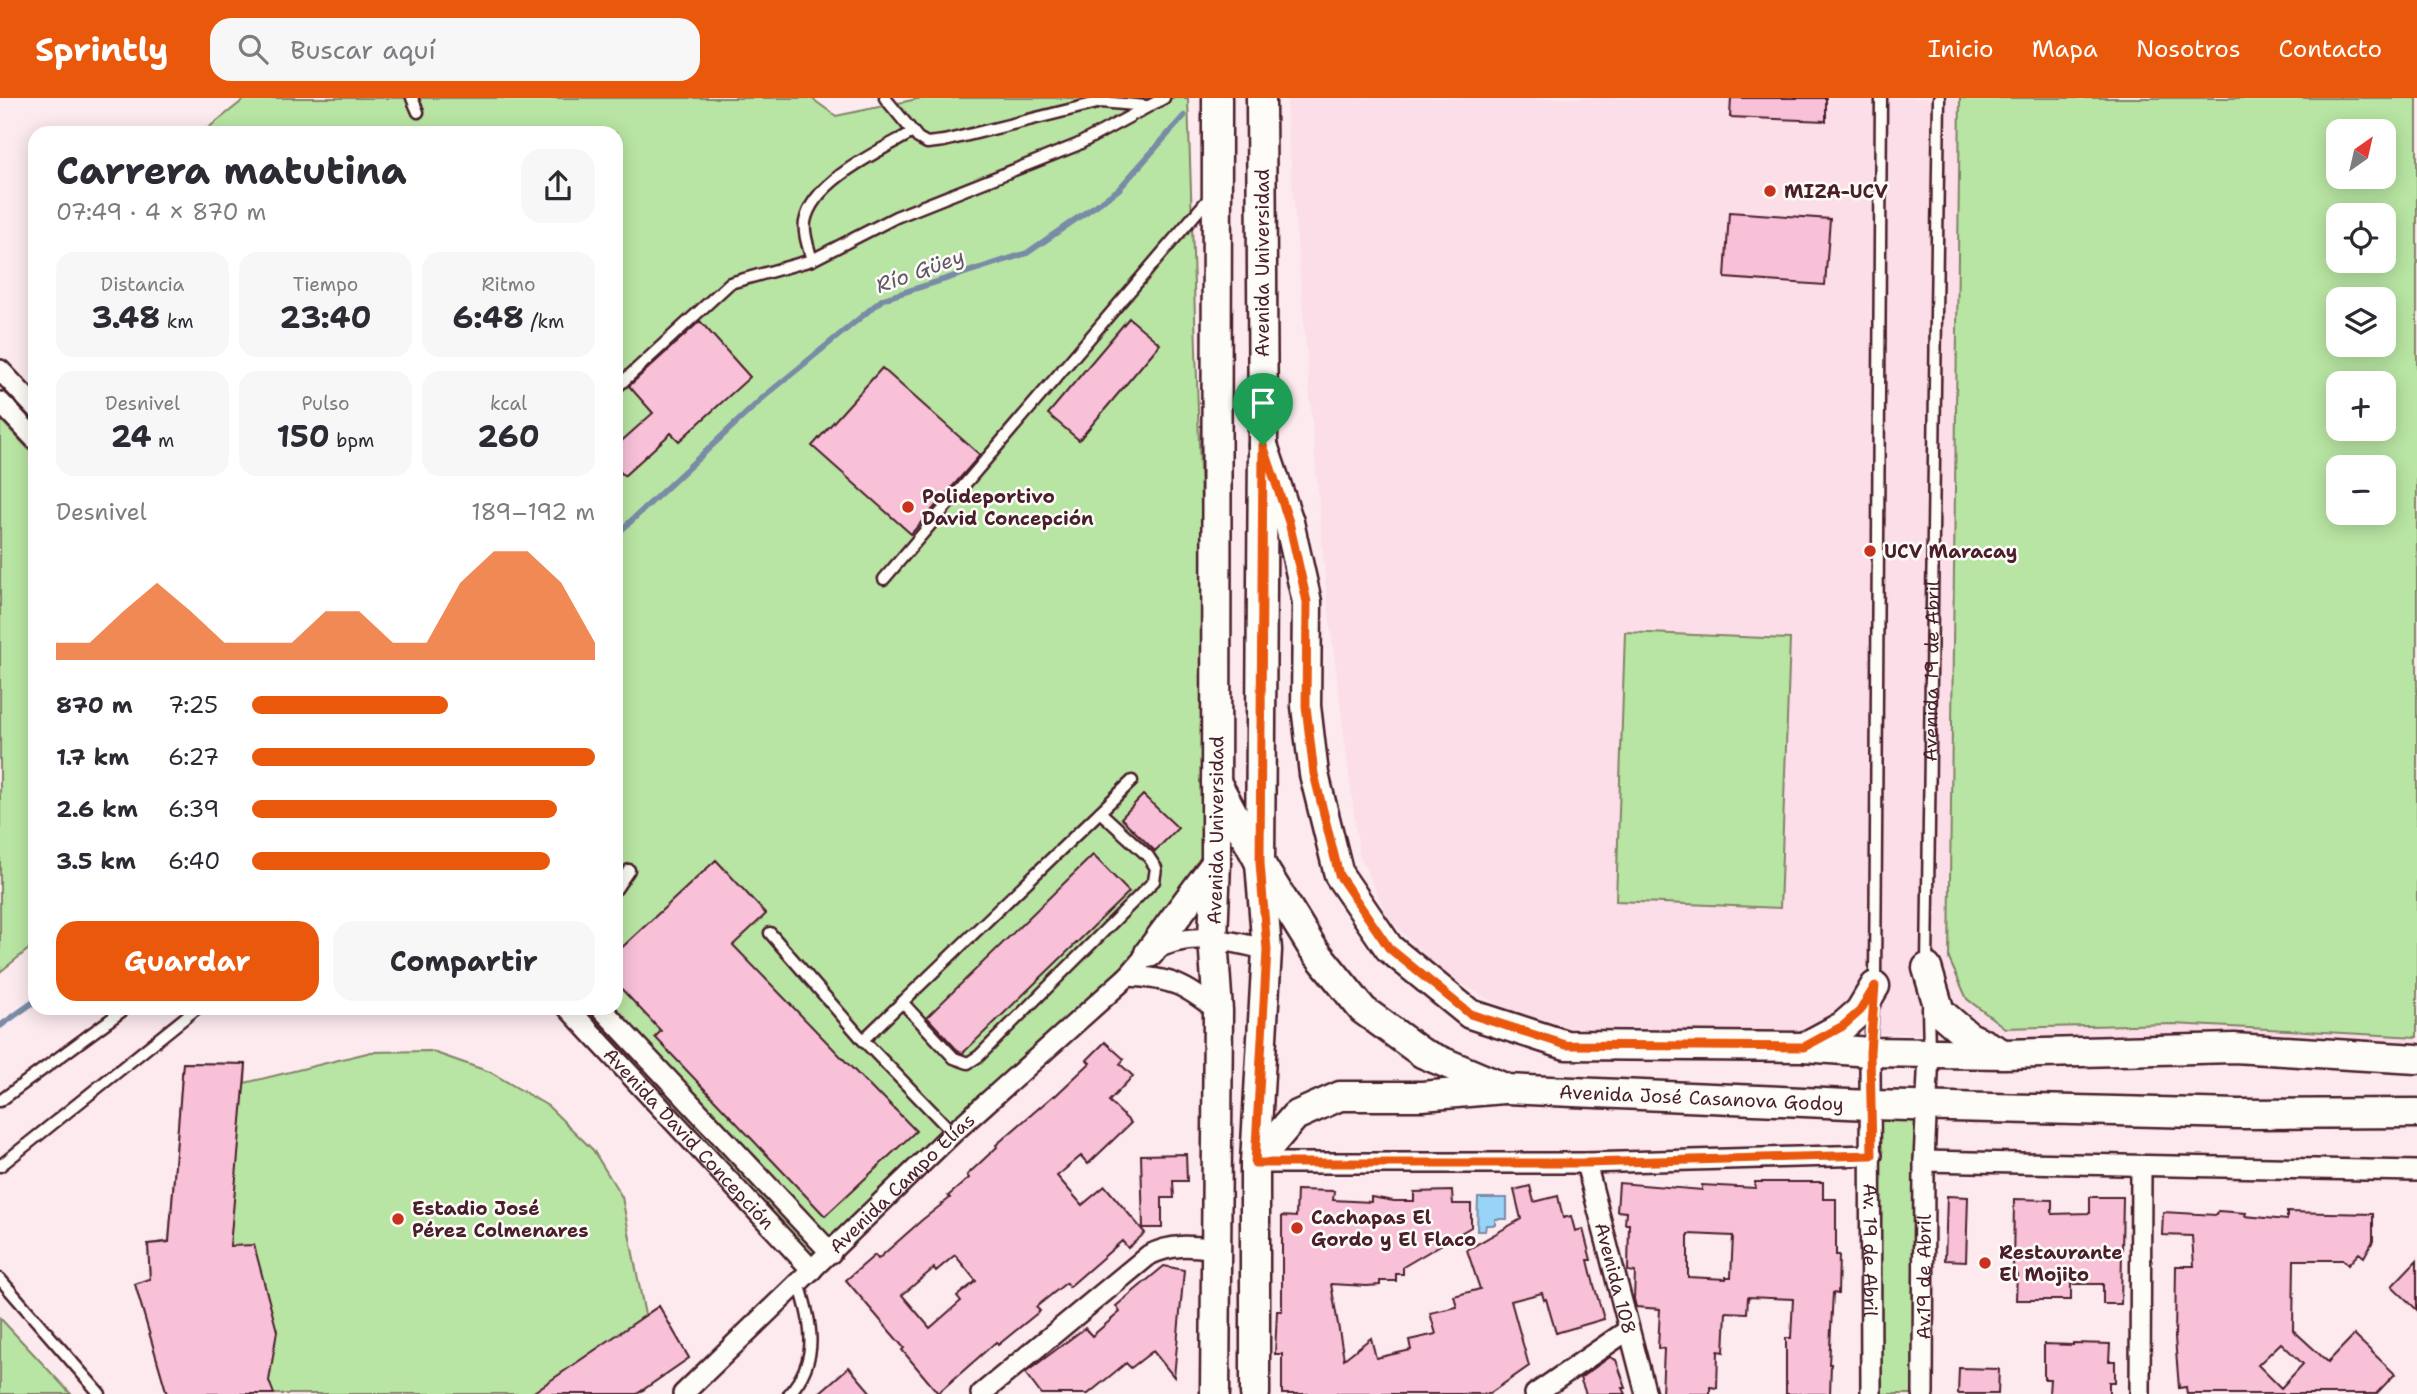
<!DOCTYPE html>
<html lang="es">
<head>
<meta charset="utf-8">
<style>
	body { margin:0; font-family:"Shantell Sans",sans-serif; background:#f7f7f7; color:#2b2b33; height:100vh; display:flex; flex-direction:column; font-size:26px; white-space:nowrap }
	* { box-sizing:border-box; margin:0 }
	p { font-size:23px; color:#7c7c81 }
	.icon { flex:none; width:38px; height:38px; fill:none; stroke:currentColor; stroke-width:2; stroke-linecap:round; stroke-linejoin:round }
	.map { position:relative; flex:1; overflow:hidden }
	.drawer { position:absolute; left:28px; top:28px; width:595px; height:889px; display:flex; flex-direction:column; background:#fff; border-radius:21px; box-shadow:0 4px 18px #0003 }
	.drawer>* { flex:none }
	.needle { width:46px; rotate:34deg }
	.tools { position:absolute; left:2326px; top:21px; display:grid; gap:14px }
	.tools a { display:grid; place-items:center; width:70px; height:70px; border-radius:14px; background:#fff; box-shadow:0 4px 18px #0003; font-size:35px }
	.pin { position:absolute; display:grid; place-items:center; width:60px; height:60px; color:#fff; margin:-72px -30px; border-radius:50% 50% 50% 0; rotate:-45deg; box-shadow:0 0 7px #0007 }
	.pin .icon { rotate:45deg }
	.round { display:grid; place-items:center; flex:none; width:74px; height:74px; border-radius:21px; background:#f7f7f7 }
	.summary { display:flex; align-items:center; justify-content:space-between; height:119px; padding:0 28px }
	h1 { font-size:38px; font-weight:700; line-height:52px }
	.metrics { display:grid; grid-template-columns:repeat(3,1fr); gap:10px; height:119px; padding:7px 28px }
	.metrics div { display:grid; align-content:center; border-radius:18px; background:#f7f7f7; text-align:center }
	.metrics b { font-size:30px; font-weight:700 }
	.metrics small { font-size:19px; font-weight:400 }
	.metrics p { font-size:19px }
	.chart { height:196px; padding:14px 28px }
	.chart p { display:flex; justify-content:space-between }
	.chart svg { width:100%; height:126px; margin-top:7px; fill:#ea580c; opacity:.7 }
	.button { display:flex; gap:14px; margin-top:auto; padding:14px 28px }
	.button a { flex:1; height:80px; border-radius:21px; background:#ea580c; color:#fff; font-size:28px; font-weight:700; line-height:80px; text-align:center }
	.button a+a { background:#f7f7f7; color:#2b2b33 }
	ul { padding:0 28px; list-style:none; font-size:23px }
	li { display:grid; grid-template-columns:112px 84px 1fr; align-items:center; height:52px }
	li i { height:18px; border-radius:9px; background:#ea580c }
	header { display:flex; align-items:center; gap:42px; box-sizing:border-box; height:98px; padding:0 35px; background:#ea580c; color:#fff }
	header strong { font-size:33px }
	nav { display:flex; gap:38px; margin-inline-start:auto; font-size:24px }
	.search { width:490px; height:63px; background:#f7f7f7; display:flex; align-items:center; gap:18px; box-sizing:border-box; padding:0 24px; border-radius:21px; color:#7c7c81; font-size:26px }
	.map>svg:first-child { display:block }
</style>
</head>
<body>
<header>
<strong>Sprintly</strong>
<div class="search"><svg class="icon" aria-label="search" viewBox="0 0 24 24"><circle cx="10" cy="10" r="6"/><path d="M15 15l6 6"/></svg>Buscar aquí</div>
<nav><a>Inicio</a><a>Mapa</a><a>Nosotros</a><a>Contacto</a></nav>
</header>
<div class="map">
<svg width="2417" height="1296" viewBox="0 0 2417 1296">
	<rect width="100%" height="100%" fill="#fceaee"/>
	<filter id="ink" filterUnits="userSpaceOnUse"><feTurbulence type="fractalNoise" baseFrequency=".0143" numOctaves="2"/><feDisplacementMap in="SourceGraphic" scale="14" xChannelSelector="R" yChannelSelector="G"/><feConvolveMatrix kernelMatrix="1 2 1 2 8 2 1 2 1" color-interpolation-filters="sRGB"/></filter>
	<g filter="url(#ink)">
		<path fill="#fbdee7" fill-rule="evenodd" d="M1287 0H2417V953L2113 940 1567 929 1502 909 1439 872 1389 821 1359 756 1326 490 1287 20ZM2338 33H2384V79H2338ZM2338 117H2384V163H2338ZM2338 201H2384V247H2338ZM2338 285H2384V331H2338ZM2338 369H2384V415H2338Z"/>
		<path fill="#b8e5a3" stroke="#818267" stroke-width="2" fill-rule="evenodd" d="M246 0H811L836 18 922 0H1188L1213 783 815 1163 585 910H616V35H202Z
			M1960 0H2417V939L2173 926 2005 930 1967 901 1949 861ZM2338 33H2384V79H2338ZM2338 117H2384V163H2338ZM2338 201H2384V247H2338ZM2338 285H2384V331H2338ZM2338 369H2384V415H2338Z
			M0 321 35 358V846L0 874Z
			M1625 534 1790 541 1780 810 1616 803Z
			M430 953 490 974 548 1008 593 1052 622 1099 645 1217 659 1208 689 1260 637 1296H167L135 1186 150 1180 148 1146 169 1143 183 965 246 966 245 985 371 954Z
			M1879 1015H1919L1915 1296H1876Z
			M0 1220 71 1296H0Z"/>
		<path fill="#98d3f8" stroke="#798ba6" stroke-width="2" d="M1478 1100H1507V1121H1495V1127H1486L1485 1133H1477Z"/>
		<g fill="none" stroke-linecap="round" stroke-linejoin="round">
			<path stroke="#798ba6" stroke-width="6" d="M616 437 765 298 883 201 1027 155 1118 92 1184 18
				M0 928 35 903"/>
		</g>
		<path fill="#f8c1d8" stroke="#4a1f2b" stroke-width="2" fill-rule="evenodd" d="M1731 0H1826V23L1730 19Z
			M1729 114 1830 121 1825 187 1725 180Z
			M1129 220 1160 246 1079 342 1048 316Z
			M700 223 750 279 679 343 671 335 624 378 616 369V348L653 315 629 288Z
			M882 270 980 357 911 436 812 348Z
			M1143 697 1178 730 1155 753 1121 720Z
			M1093 757 1129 794 963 955 959 954 927 919Z
			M716 762 766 816 733 847 879 998 881 997 916 1033 825 1118 655 939 661 933 616 885V855Z
			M1105 944 1124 961 1120 966 1133 978 1109 1003 1131 1025 1088 1066 1081 1058 1057 1078 1082 1107 1105 1088 1145 1135 1128 1150 1122 1143 1069 1189 1066 1185 1036 1209 1040 1213 998 1247 996 1244 938 1295 902 1252 904 1250 846 1182 875 1157 878 1161 922 1122 950 1100 948 1098 969 1080 967 1077 997 1049 996 1047 1054 997 1055 998 1090 965 1087 962ZM955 1157 976 1183 957 1198 961 1203 930 1230 902 1197 934 1170 936 1173Z
			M183 965 246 966 230 1148 254 1147 277 1233 269 1283 274 1296H167L135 1186 150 1181 148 1146 169 1144Z
			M1186 1056 1187 1083H1173L1174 1100H1162V1130H1143L1141 1057Z
			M1755 1084H1823V1101H1836V1157H1839L1838 1196 1833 1195 1829 1266H1831L1830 1296H1786V1240H1791L1793 1201 1748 1199 1747 1215 1726 1214 1724 1254 1718 1253 1717 1290 1710 1289V1296H1662L1664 1251 1658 1250 1660 1211 1636 1209 1634 1201 1635 1174 1628 1173 1629 1126H1625L1626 1114 1617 1113 1619 1085 1702 1092V1087L1755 1090ZM1688 1136 1733 1138 1731 1179H1726V1181L1688 1179Z
			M1530 1088 1534 1104 1558 1098 1563 1120 1571 1118 1575 1133 1583 1131 1591 1162H1588L1594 1187 1604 1221 1556 1235 1546 1201 1544 1202 1542 1195 1511 1203 1529 1268 1489 1296H1282V1256H1275L1277 1213H1282V1118L1296 1119 1297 1092 1334 1093 1333 1102 1371 1104V1099L1394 1103H1414V1094L1452 1093 1453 1106H1471V1129L1403 1169V1176H1396V1183H1380V1187L1367 1188 1331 1186 1344 1261 1371 1240 1376 1260 1411 1252 1409 1242 1436 1236 1430 1215 1457 1209 1454 1198 1480 1191 1467 1152 1521 1121 1514 1092Z
			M1947 1098 1968 1099 1966 1163 1945 1162Z
			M2090 1099H2123L2121 1206H2103V1186H2071V1202H2016L2017 1173 2013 1174 2014 1101 2052 1102V1116L2090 1115Z
			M2218 1113 2246 1115 2245 1118 2287 1122V1114L2373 1116V1143L2364 1159 2359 1155 2348 1167 2343 1162H2294L2293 1232 2328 1264 2354 1237 2395 1276 2376 1296H2187L2186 1289 2179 1290 2175 1240 2176 1168H2194L2192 1138 2162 1137 2163 1114 2216 1117ZM2281 1245 2303 1266 2281 1290 2258 1267Z
			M2417 1162V1212L2392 1188Z
			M1164 1168 1184 1172 1174 1279 1153 1253 1131 1270 1126 1265 1088 1296H1041L1025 1275 1085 1230 1092 1238 1120 1214 1116 1208Z
			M659 1208 689 1260 637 1296H531Z
			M2073 1245 2110 1246 2109 1263H2115V1284H2109V1296H2049L2050 1281H2044V1246L2073 1247Z
			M1610 1259 1616 1262 1626 1290H1623L1626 1296H1586L1580 1280Z
			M849 1269 872 1296H818Z
			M1959 1270 1999 1271 1998 1296H1958Z"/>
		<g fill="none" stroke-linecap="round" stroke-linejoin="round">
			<defs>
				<g id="lane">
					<path d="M412 0 418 14"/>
					<path d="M885 0 918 40 927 45 944 43 1101 4 1146 8"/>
					<path d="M812 162C809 151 803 135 805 124 812 83 881 52 913 34"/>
					<path d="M616 290 730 185 812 162 896 119 1077 47 1164 0"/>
					<path d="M884 481 1210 99"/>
					<path d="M616 791 629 772"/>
					<path d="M770 835 863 942 953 1035"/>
					<path id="s1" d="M1927 867 1939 0"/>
					<path d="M1875 885 1881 0"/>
					<path d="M902 904 954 960 968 965 979 958 1154 783 1156 770 1148 758 1100 714"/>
					<path d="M1928 910 1929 954"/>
					<path d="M863 942 1132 683"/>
					<path d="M1870 951 1873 907"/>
					<path d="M0 1003 126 910"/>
					<path d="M0 1068 197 910"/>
					<path d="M0 1181 100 1296"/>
					<path d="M789 1296C821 1260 811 1226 799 1184"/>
				</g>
				<g id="street">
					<path d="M0 272 35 309"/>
					<path d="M0 304 35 341"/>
					<path d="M1128 878C1172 880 1185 887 1218 913"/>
					<path id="s2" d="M568 910 812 1172"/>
					<path d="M601 910 831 1155"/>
					<path id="s3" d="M1870 954 1871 1296"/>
					<path d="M1924 1063 2417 1073"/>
					<path d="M1255 1065H1586L1872 1057"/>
					<path id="s4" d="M1586 1065 1646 1296"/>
					<path id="s5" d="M683 1296 953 1035 1128 878C1135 871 1142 860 1151 854 1186 832 1230 842 1267 852"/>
					<path d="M981 1296 1149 1157C1173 1145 1192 1148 1217 1151"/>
					<path d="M1535 1296 1628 1232"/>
					<path id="s6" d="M1923 1296 1924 1063 1929 955"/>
					<path d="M2140 1296 2141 1068"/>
				</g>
				<g id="secondary">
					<path d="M1263 347 1289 424 1307 504 1306 608 1314 676 1339 777 1389 850 1470 916 1566 947 1804 949 1870 954 2004 956 2234 950 2417 961"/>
					<path id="s7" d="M1216 684 1260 765 1312 849 1363 912 1422 955 1507 991 1870 1007 2239 1016 2417 1015"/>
					<path d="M1149 855 1216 765"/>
					<path d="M1927 870 1940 914 1968 938 1998 953"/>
					<path d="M1804 949 1843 928 1860 913 1875 888"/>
					<path d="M1255 1065 1295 1018 1340 998H1422L1503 991"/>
					<path id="s8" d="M1215 1296 1218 913 1213 840 1216 765 1217 0"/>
					<path d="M1255 1296V1065L1267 852 1260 765 1263 347 1261 0"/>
				</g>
			</defs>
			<use href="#lane" stroke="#4a1f2b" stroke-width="15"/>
			<use href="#street" stroke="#4a1f2b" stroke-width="24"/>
			<use href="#secondary" stroke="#4a1f2b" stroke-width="33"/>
			<use href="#lane" stroke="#fdfcf7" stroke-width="10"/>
			<use href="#street" stroke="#fdfcf7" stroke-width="19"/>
			<use href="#secondary" stroke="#fdfcf7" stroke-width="28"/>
		</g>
	</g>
	<g fill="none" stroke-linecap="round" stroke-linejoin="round" filter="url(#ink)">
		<defs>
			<path id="route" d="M1263 347 1289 424 1307 504 1306 608 1314 676 1339 777 1389 850 1470 916 1566 947 1804 949 1843 928 1860 913 1875 888 1870 954 1872 1057 1586 1065H1255L1267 852 1260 765Z"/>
		</defs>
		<use href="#route" stroke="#fff" stroke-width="14"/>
		<use href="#route" stroke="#ea580c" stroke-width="9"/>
	</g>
	<g fill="#c8321e" stroke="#fdfcf7" stroke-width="2.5">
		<circle cx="1770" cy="93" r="7"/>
		<circle cx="908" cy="409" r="7"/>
		<circle cx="1870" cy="453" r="7"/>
		<circle cx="398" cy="1121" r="7"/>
		<circle cx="1297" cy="1130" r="7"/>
		<circle cx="1985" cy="1165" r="7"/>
	</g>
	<g text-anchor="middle" stroke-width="5" stroke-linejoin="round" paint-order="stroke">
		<g font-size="19" font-weight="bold" fill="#4a1f2b" stroke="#fdfcf7" text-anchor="start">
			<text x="1784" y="100">MIZA-UCV</text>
			<text x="922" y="405">Polideportivo<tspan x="922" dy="22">David Concepción</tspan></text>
			<text x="1884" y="460">UCV Maracay</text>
			<text x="412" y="1117">Estadio José<tspan x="412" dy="22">Pérez Colmenares</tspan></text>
			<text x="1311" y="1126">Cachapas El<tspan x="1311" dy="22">Gordo y El Flaco</tspan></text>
			<text x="1999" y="1161">Restaurante<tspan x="1999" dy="22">El Mojito</tspan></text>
		</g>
		<g font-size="19" fill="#4a1f2b" stroke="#fdfcf7">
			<text transform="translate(1262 165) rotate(-90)" y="7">Avenida Universidad</text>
			<text dy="7" stroke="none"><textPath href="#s1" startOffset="294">Avenida 19 de Abril</textPath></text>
			<text dy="7" stroke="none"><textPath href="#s8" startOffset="564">Avenida Universidad</textPath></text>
			<text dy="7" stroke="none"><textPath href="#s7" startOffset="632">Avenida José Casanova Godoy</textPath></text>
			<text dy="7" stroke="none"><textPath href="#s2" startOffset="178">Avenida David Concepción</textPath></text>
			<text dy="7" stroke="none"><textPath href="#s5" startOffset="304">Avenida Campo Elías</textPath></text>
			<text dy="7" stroke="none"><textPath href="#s3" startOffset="198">Av. 19 de Abril</textPath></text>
			<text dy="7" stroke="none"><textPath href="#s6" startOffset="117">Av.19 de Abril</textPath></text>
			<text dy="7" stroke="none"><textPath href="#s4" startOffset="119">Avenida 108</textPath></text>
		</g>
		<g font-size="21" font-style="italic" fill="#615568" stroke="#fdfcf7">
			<text transform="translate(920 173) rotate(-20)" y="7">Río Güey</text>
		</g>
	</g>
</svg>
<div class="tools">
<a><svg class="needle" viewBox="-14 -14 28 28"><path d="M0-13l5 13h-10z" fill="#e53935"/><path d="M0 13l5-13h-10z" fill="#7c7c81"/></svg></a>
<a><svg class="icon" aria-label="locate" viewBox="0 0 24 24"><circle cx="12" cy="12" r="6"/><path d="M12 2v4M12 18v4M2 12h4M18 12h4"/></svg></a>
<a><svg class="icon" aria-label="layers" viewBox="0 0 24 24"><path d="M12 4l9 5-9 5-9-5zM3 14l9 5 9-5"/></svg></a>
<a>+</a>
<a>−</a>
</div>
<div class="pin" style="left:1263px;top:347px;background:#1e9e55"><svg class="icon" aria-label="arrive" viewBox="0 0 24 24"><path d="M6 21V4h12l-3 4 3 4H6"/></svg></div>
<section class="drawer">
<div class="summary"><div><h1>Carrera matutina</h1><p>07:49 · 4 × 870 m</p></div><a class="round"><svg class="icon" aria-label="share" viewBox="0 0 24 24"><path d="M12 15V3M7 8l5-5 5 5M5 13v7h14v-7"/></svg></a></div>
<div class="metrics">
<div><p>Distancia</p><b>3.48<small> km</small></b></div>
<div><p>Tiempo</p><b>23:40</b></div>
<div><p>Ritmo</p><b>6:48<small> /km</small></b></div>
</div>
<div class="metrics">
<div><p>Desnivel</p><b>24<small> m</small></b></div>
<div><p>Pulso</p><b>150<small> bpm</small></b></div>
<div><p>kcal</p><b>260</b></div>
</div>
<div class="chart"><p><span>Desnivel</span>189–192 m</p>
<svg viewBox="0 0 160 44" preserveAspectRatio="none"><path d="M0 44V38L10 38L20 27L30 17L40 27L50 38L60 38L70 38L80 27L90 27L100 38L110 38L120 17L130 6L140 6L150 17L160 38V44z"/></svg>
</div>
<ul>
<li><b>870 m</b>7:25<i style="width:57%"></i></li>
<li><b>1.7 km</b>6:27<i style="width:100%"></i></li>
<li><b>2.6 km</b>6:39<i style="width:89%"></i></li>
<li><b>3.5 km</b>6:40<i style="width:87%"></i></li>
</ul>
<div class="button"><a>Guardar</a><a>Compartir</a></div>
</section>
</div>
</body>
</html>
